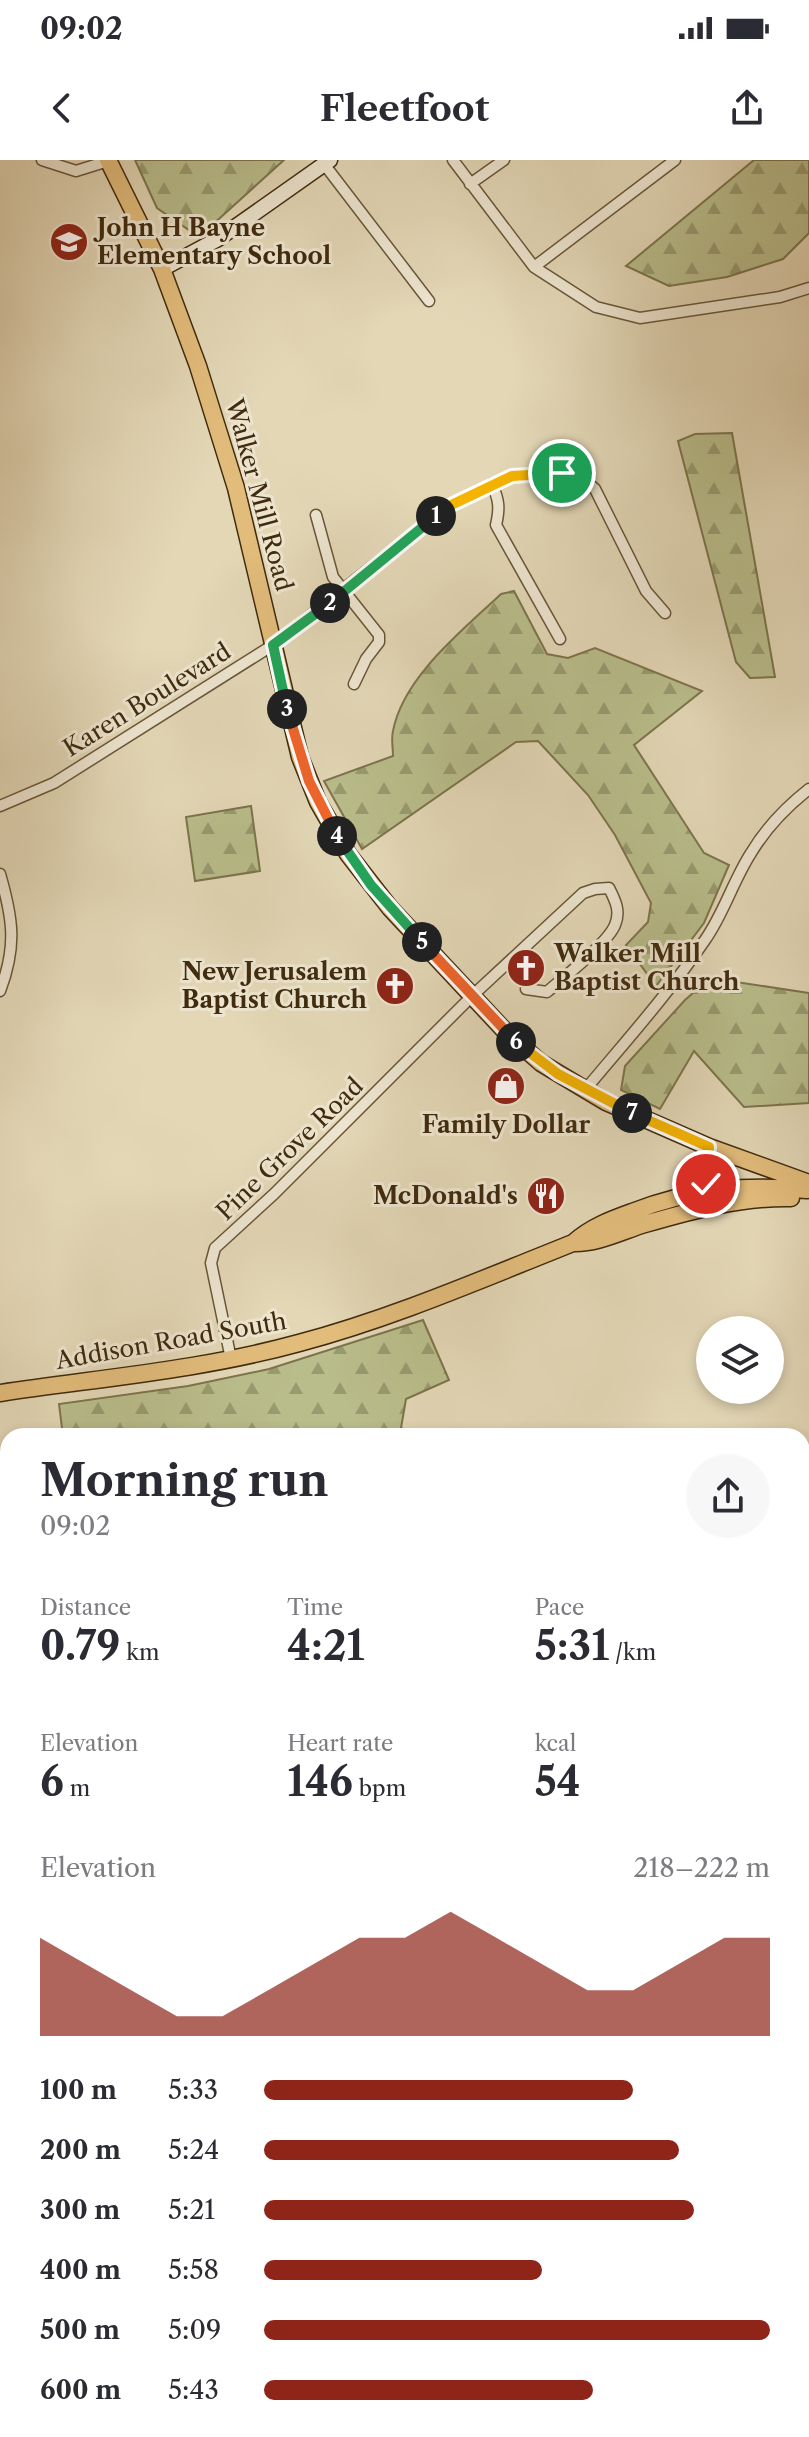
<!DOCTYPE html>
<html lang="en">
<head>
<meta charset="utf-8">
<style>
	body { margin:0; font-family:"Libre Caslon Text",serif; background:#f7f7f7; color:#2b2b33; height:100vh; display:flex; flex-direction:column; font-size:30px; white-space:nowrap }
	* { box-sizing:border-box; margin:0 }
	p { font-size:26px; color:#7c7c81 }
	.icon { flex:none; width:44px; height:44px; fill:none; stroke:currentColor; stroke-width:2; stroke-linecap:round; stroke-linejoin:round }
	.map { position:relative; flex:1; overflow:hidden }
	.details { position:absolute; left:0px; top:1268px; width:810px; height:1010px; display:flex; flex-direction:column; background:#fff; border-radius:24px 24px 0 0; box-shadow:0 4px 12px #0003 }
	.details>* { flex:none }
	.fabs { position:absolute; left:696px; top:1156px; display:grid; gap:16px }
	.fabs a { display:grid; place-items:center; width:88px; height:88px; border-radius:50%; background:#fff; box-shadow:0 4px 12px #0003; font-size:40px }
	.pin { position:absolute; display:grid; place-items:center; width:68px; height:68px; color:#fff; margin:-34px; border:4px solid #fff; border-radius:50%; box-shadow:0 2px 8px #0007 }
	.km { position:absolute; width:40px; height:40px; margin:-20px; border-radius:50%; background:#222; color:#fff; font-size:22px; line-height:40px; text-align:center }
	.round { display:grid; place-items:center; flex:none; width:84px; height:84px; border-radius:42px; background:#f7f7f7 }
	.summary { display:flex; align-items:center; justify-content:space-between; height:136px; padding:0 40px }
	h1 { font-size:44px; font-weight:800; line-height:60px }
	.metrics { display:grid; grid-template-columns:repeat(3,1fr); gap:12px; height:136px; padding:8px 40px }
	.metrics div { display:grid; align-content:center }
	.metrics b { font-size:40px; font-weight:800 }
	.metrics small { font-size:22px; font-weight:400 }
	.metrics p { font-size:22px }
	.chart { height:224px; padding:16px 40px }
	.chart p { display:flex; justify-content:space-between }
	.chart svg { width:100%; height:144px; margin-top:8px; fill:#8f2418; opacity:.7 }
	ul { padding:0 40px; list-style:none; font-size:26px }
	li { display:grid; grid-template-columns:128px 96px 1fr; align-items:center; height:60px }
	li i { height:20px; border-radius:10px; background:#8f2418 }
	.status { display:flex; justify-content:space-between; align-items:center; height:56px; padding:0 40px; background:#fff; direction:ltr }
	.status svg { height:22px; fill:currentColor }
	header { display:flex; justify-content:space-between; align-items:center; height:104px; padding:0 40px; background:#fff; font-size:36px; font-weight:800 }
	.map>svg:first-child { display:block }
</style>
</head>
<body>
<div class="status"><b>09:02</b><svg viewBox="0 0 49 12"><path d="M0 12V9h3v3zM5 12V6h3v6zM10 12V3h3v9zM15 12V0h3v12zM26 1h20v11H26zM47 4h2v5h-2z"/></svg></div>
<header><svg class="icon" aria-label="back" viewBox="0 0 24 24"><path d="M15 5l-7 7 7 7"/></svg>Fleetfoot<svg class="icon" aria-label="share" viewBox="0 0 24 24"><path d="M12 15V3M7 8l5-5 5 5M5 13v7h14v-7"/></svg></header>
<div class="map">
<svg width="809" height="2277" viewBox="0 0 809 2277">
	<defs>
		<pattern id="forest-firs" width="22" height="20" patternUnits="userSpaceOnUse" patternTransform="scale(2)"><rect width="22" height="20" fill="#b9bd8b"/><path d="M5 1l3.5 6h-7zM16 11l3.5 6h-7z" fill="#989a70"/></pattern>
	</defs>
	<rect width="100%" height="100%" fill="#e3d7b6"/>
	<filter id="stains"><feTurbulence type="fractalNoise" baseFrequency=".0025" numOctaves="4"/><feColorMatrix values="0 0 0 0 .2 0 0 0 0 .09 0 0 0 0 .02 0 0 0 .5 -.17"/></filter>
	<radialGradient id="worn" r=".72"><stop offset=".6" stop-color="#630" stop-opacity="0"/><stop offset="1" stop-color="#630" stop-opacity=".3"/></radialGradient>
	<path fill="url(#forest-firs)" stroke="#7c744c" stroke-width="2" d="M135 0H284L199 77 157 48Z
		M754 0H809V73L783 99 727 117 669 126 626 106Z
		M732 273 775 517 750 518 736 502 678 281 695 274Z
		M514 431 547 494 568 498 595 488 702 531 634 585 704 693 729 705 704 763 656 826 626 785 648 762 651 743 615 675 588 635 538 581 516 582 362 689 324 621 393 596C393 588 391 578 393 571 403 517 463 470 501 434Z
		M251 646 260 711 195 721 186 657Z
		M710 818 809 833V943L744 947 694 891 660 949 621 930 625 906 685 840Z
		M423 1160 449 1220 406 1239 401 1268 416 1276H63L59 1244 188 1226 269 1209Z
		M8 1703V2147L0 2160V1706Z
		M802 2129H809V2245L802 2244Z
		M492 2270H725L724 2277H495Z"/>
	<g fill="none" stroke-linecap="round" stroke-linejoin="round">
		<path stroke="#74816c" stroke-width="3" d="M0 1794 8 1798
			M600 2270 602 2277"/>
		<defs>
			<path id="street" d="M42 0 76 11 108 1
				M453 0 534 107 596 147 640 158 780 137 809 128
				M324 4 429 141
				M470 24 504 0
				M534 107 675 0
				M492 324C499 340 500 348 496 365L560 479
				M316 355 333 417 379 475V482L366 499 354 524
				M0 646 54 623 273 485 447 347 512 316 562 313 579 315 595 329 646 431 665 453
				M0 714C13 759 17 786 0 831
				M585 930C626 881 669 833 705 780 724 753 733 721 751 693 766 668 786 647 809 629
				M231 1199 211 1103 215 1088 274 1034 472 836 583 733 595 729 609 728C615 740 621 751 615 765 607 784 564 817 547 832L526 829
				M802 1331 809 1316
				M802 1489 809 1492
				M802 1713 809 1716
				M802 1806 809 1796
				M0 2172 8 2161
				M0 2195 8 2187
				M9 2277 13 2273"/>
			<path id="secondary" d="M162 109 218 79 330 0
				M0 2242 8 2243
				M147 2270 164 2277"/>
			<path id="primary" d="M108 0 162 109 198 206 236 328 300 597 318 642 348 694 390 748 505 871 541 903 606 942 709 987 809 1023
				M711 989 725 1008 729 1036
				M696 1033 706 1024 709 987
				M573 1083C597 1084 622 1071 645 1064 694 1050 740 1037 791 1038
				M0 1233C100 1218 201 1210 299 1183 393 1158 482 1119 573 1083 591 1067 610 1060 632 1052 690 1029 746 1024 807 1030"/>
		</defs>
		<use href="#street" stroke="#695638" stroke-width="13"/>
		<use href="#secondary" stroke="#402b0e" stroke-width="17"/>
		<use href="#primary" stroke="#402b0e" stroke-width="19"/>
		<use href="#street" stroke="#ede5d0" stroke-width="10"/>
		<use href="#secondary" stroke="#ede5d0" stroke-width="14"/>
		<use href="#primary" stroke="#e2bc7b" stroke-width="16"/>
	</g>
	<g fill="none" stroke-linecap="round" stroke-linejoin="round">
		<defs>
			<path id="split-1" d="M436 356 447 347 512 316 562 313"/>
			<path id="split-2" d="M330 443 436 356"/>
			<path id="split-3" d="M287 549 273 485 330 443"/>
			<path id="split-4" d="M287 549 309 621 337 676"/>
			<path id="split-5" d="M337 676 371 725 422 782"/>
			<path id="split-6" d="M422 782 516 882"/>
			<path id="split-7" d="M516 882 558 914 632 953"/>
			<path id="split-8" d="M632 953 709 987 706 1024"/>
		</defs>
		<use href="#split-1" stroke="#fff" stroke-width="16"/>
		<use href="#split-2" stroke="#fff" stroke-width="16"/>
		<use href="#split-3" stroke="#fff" stroke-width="16"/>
		<use href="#split-4" stroke="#fff" stroke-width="16"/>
		<use href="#split-5" stroke="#fff" stroke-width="16"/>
		<use href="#split-6" stroke="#fff" stroke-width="16"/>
		<use href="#split-7" stroke="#fff" stroke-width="16"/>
		<use href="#split-8" stroke="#fff" stroke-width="16"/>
		<use href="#split-1" stroke="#f5b400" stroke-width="10"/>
		<use href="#split-2" stroke="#22a559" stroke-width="10"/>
		<use href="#split-3" stroke="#22a559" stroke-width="10"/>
		<use href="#split-4" stroke="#f0652b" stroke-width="10"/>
		<use href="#split-5" stroke="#22a559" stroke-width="10"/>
		<use href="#split-6" stroke="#f0652b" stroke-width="10"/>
		<use href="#split-7" stroke="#f5b400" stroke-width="10"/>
		<use href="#split-8" stroke="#f5b400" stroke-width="10"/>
	</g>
	<defs>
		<symbol id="school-disc" viewBox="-11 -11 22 22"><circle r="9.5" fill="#8f2418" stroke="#ede5d0"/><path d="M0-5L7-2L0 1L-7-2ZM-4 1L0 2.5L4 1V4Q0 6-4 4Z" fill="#fff"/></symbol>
		<symbol id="church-disc" viewBox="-11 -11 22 22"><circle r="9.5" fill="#8f2418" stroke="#ede5d0"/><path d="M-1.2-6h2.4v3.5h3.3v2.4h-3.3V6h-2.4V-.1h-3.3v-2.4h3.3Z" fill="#fff"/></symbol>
		<symbol id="shop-disc" viewBox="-11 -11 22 22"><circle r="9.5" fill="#8f2418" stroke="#ede5d0"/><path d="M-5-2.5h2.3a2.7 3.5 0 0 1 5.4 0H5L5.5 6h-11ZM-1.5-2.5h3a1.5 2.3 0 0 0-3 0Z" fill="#fff"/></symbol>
		<symbol id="restaurant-disc" viewBox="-11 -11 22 22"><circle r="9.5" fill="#8f2418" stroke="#ede5d0"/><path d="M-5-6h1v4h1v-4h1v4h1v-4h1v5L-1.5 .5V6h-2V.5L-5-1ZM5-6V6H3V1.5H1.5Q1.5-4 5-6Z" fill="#fff"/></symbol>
	</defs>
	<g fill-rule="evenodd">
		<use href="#school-disc" x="47" y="60" width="44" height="44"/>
		<use href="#church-disc" x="504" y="786" width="44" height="44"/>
		<use href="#church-disc" x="373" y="804" width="44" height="44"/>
		<use href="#shop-disc" x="484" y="904" width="44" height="44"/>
		<use href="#restaurant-disc" x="524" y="1014" width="44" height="44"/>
	</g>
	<g text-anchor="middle" stroke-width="6" stroke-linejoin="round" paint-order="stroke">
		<g font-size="24" font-weight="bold" fill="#402b0e" stroke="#ede5d0" text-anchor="start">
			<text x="97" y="76">John H Bayne<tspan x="97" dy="28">Elementary School</tspan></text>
			<text x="554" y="802">Walker Mill<tspan x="554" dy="28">Baptist Church</tspan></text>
			<text x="367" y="820" text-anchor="end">New Jerusalem<tspan x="367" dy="28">Baptist Church</tspan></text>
			<text x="506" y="973" text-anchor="middle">Family Dollar</text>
			<text x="518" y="1044" text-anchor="end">McDonald's</text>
		</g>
		<g font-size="24" fill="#402b0e" stroke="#ede5d0">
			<text transform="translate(259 335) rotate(75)" y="8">Walker Mill Road</text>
			<text transform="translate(147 540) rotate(-32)" y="8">Karen Boulevard</text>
			<text transform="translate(290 989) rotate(-44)" y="8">Pine Grove Road</text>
			<text transform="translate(171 1181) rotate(-10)" y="8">Addison Road South</text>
		</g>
	</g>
	<rect width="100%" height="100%" filter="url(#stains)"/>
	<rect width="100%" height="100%" fill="url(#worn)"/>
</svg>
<div class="fabs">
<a><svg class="icon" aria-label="layers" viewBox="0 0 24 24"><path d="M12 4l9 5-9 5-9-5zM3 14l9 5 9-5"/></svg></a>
</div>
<div class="pin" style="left:562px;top:313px;background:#1e9e55"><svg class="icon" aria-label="arrive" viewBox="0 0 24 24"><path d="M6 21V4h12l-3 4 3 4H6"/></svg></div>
<div class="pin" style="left:706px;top:1024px;background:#d93025"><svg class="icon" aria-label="check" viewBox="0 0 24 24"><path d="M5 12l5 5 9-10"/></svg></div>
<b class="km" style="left:436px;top:356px">1</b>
<b class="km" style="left:330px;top:443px">2</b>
<b class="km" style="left:287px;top:549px">3</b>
<b class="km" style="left:337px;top:676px">4</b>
<b class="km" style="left:422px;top:782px">5</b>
<b class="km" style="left:516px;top:882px">6</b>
<b class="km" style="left:632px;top:953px">7</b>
<section class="details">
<div class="summary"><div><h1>Morning run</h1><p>09:02</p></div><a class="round"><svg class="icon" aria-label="share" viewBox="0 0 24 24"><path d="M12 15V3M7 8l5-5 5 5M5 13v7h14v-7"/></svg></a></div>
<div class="metrics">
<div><p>Distance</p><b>0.79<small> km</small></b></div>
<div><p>Time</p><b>4:21</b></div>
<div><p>Pace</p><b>5:31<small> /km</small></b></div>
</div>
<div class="metrics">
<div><p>Elevation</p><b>6<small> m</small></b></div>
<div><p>Heart rate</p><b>146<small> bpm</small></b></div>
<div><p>kcal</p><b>54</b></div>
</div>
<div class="chart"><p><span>Elevation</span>218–222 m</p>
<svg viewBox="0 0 160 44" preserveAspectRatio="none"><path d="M0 44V14L10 22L20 30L30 38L40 38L50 30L60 22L70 14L80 14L90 6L100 14L110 22L120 30L130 30L140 22L150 14L160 14V44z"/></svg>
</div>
<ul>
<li><b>100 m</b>5:33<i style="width:73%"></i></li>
<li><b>200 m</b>5:24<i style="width:82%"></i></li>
<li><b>300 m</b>5:21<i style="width:85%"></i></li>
<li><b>400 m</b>5:58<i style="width:55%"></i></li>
<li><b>500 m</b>5:09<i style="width:100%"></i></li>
<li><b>600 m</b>5:43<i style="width:65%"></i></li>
</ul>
</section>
</div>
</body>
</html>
